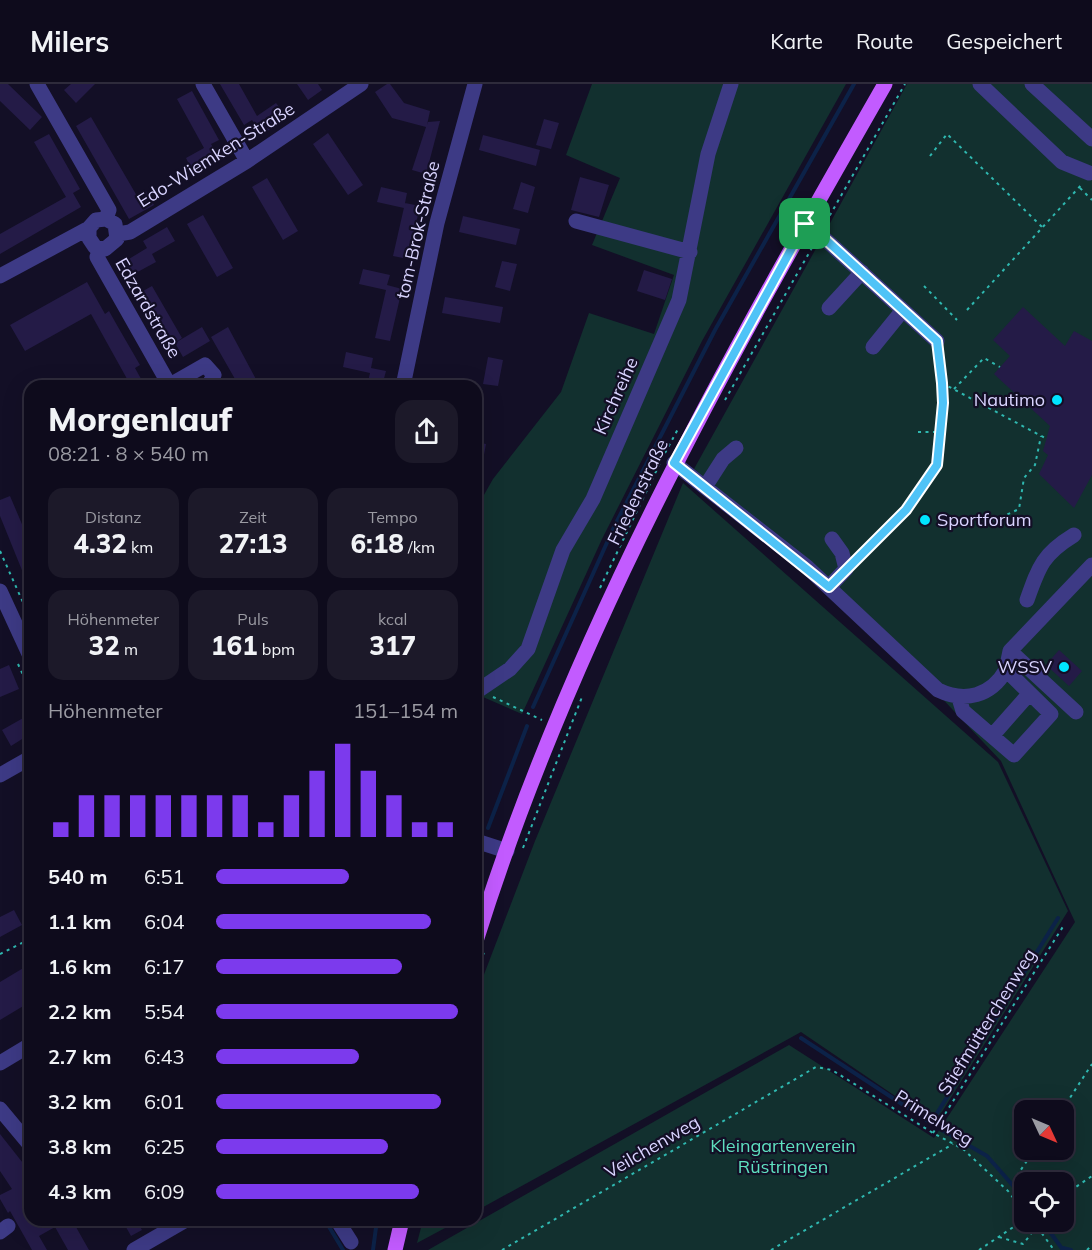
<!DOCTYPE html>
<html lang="de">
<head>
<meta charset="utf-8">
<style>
	body { margin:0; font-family:Mulish,sans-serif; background:#1c1929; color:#f1f3f6; height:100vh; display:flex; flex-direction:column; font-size:22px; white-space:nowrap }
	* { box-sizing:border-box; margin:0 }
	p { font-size:20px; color:#9b9ba3 }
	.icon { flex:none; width:33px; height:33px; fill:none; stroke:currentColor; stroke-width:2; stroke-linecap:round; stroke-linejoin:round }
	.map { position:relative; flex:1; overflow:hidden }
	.panel { position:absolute; left:24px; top:296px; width:458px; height:846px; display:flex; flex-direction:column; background:#0e0b1c; border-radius:18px; box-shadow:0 6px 24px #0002,0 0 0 2px #2e2b3b }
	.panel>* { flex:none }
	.needle { width:39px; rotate:134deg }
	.buttons { position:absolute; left:1014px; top:1016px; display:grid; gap:12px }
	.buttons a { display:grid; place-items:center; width:60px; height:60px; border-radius:12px; background:#0e0b1c; box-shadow:0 6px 24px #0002,0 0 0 2px #2e2b3b; font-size:30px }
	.pin { position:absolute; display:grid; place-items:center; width:51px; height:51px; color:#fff; margin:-26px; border-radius:12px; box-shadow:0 3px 9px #0006 }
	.round { display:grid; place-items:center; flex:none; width:63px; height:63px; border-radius:18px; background:#1c1929 }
	.head { display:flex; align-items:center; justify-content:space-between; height:102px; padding:0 24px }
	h1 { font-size:33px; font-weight:800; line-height:45px }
	.metrics { display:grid; grid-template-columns:repeat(3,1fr); gap:9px; height:102px; padding:6px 24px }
	.metrics div { display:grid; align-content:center; border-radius:15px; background:#1c1929; text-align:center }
	.metrics b { font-size:26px; font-weight:800 }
	.metrics small { font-size:16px; font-weight:400 }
	.metrics p { font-size:16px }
	.chart { height:168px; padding:12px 24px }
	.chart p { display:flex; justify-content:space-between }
	.chart svg { width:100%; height:108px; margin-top:6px; stroke:#7c3aed; stroke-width:6 }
	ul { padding:0 24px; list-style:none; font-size:20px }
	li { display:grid; grid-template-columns:96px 72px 1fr; align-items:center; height:45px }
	li i { height:15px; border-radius:8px; background:#7c3aed }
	header { display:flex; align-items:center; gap:36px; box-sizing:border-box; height:84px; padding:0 30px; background:#0e0b1c; border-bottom:2px solid #2e2b3b }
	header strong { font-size:28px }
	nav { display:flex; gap:33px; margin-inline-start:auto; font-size:21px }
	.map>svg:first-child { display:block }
</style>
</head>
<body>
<header>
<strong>Milers</strong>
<nav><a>Karte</a><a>Route</a><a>Gespeichert</a></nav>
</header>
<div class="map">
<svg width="1092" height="1166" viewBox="0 0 1092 1166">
	<rect width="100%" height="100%" fill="#130f26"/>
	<path fill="#12302f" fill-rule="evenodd" d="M592 0H846L702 257 602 455 522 630 483 613 476 614V425L493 395 561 308 589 229 654 250 674 191 592 161 620 94 566 71Z
		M907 0H1092V1166H428L789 961 934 1054 1075 838 1001 677 823 488 694 385ZM1024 1026H1064V1065H1024ZM1024 1098H1064V1137H1024Z
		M683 399 998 678 1068 827 935 1039 801 948 476 1127V921L480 901 535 757Z
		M423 1136H460L417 1159Z"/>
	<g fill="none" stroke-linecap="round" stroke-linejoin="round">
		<path stroke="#0c2248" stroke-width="4" d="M533 623 614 443 715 246 854 0
			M488 744 527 642
			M476 780V777
			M801 954 931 1039
			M931 1039 1058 834
			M942 1046 987 1072 1024 1114
			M325 1136 343 1166
			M1042 1137 1063 1166
			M1063 1164 1071 1166
			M373 1166 377 1136"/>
	</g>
	<path fill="#241b47" d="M0 0H8L42 33 30 46 0 17Z
		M71 0H95L76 19 64 6Z
		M220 0H239L257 32 276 19 287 33 262 51 252 36 244 41Z
		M297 0H318L322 6 308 16Z
		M387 0H390L404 19 430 27 427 41 428 38 440 37 426 90 412 86 426 43 392 34 375 8Z
		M192 7 219 56 211 60 219 74 193 88 186 74 204 64 177 15Z
		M91 33 137 112 146 107 154 121 129 135 76 42Z
		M544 35 559 39 551 65 536 61Z
		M328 49 363 101 348 111 313 60Z
		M49 50 80 105 66 113 34 58Z
		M483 51 540 66 536 82 479 66Z
		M580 93 609 101 599 133 571 126Z
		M267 94 298 147 283 156 252 103Z
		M521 98 535 103 528 129 513 125Z
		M381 103 407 109 404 124 377 118Z
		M73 109 81 123 0 170V150Z
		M405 119 420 122 408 175 393 172Z
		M203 131 233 184 217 193 187 140Z
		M463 132 520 145 516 161 459 148Z
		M167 143 175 157 152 170 156 178 132 191 124 178 147 164 143 157Z
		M502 177 517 180 510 207 495 203Z
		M363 185 390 191 387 201 402 205 390 257 375 254 386 206 359 200Z
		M644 186 672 195 665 216 637 207Z
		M87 198 105 230 109 227 118 243 140 281 135 284 145 302H131L91 230 25 267 10 241Z
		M152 202 182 254 167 264 136 211Z
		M445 213 503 223 500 239 442 229Z
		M1023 223 1065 262 1074 247 1092 257V391L1074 424 1039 390 1048 371 1043 367 1050 342 994 290 1010 272 993 256Z
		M202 243 210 257 183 273 175 259Z
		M228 243 257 297 248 302H239L211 253Z
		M346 268 373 274 371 284 386 287 382 302H367L370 289 343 283Z
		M488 273 503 276 498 302 483 300Z
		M476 358 486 360 480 392H476Z
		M10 412 30 459V506L0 432V416Z
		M1059 566 1082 587 1069 602 1046 581Z
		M9 581 19 605 0 613V585Z
		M25 633 30 642V650L11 662 2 646Z
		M14 826 22 841 0 853V833Z
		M30 880V918L0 936V898Z
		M0 1050 30 1088V1120L24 1124 34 1141 44 1136H72L89 1166H68L55 1143 39 1152 47 1166H32L10 1127 8 1129 0 1115V1111L12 1105 0 1087Z
		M122 1136H136L142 1146 131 1152Z"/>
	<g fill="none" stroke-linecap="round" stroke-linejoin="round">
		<path stroke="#2fb8b0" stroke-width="2" stroke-dasharray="3 4.5" stroke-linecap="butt" d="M930 72 947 50 1042 143
			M1080 104 1092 116
			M826 138 905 0
			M924 202 957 236
			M967 226 1083 99
			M942 299 1047 355
			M954 305 984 274 1000 283
			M725 316 813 162
			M918 348H941
			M665 369 678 345
			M987 440 1019 425 1024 394 1035 381 1041 352
			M0 467 30 534
			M856 475 906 426 937 381 943 319 938 269
			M600 504 661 377
			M18 580 30 606
			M493 613 542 636
			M523 764 582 613
			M0 870 30 855
			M476 893 484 868
			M1062 1026 1092 980
			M933 1049 1064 841
			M1024 1104 1016 1093 1035 1065
			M1064 1111 1092 1092
			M1033 1137 1054 1166
			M999 1153 1023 1160 1031 1150 1029 1137
			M502 1166 816 983 832 986 933 1049 963 1065 1008 1107 1024 1128
			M771 1166 953 1060
			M979 1166 1024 1136
			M1087 1166 1092 1161"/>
		<path stroke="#3d3a85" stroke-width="15" d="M37 0 109 126 106 135
			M203 0 247 77
			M980 0 1062 78 1089 89
			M1032 0 1092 55
			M576 137 690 168
			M805 140 814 145 937 257
			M118 150 130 148 247 77 361 0
			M100 165 97 173 170 302
			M0 192 89 144 96 136 106 135 115 140 117 155 105 165 95 163 89 154V144
			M829 224 862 188
			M873 263 903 226
			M170 301 205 281 214 291 208 302
			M403 302 437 139 475 0
			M674 379 807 483 938 606C965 619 991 612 1006 586
			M705 403 723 375 736 364
			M829 503 846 485 842 469 832 455
			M0 507 30 572
			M1027 516C1039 482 1043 470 1074 451
			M1010 567 1076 628
			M476 608 510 585 528 565 563 466 593 415 679 216 708 70 731 0
			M959 614 963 627 1014 671 1051 630 1006 586 1010 567 1092 481
			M992 652 1029 610
			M0 691 30 674
			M476 757 507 767
			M0 979 30 961
			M0 1025 30 1061
			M337 1136 351 1158
			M0 1148 8 1142
			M134 1166 186 1136"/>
		<path stroke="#c25bff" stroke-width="15" d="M476 857C571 552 727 276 885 0
			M395 1166 402 1136"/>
	</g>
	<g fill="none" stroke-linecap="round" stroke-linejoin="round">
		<defs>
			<path id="route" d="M805 140 814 145 937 257 942 299 943 319 937 381 906 426 829 503 674 379Z"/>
		</defs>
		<use href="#route" stroke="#fff" stroke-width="12"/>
		<use href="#route" stroke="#4fc3f7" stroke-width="8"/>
	</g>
	<g fill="#00e5ff" stroke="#130f26" stroke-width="2">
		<circle cx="1057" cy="316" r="6"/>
		<circle cx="925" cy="436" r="6"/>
		<circle cx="1064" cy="583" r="6"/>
	</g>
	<g text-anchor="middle" stroke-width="4.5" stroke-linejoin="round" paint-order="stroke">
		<g font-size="18" fill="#d9d4ff" stroke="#130f26">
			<text transform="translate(216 71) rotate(-32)" y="6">Edo-Wiemken-Straße</text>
			<text transform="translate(418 146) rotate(-77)" y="6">tom-Brok-Straße</text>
			<text transform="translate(148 224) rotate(60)" y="6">Edzardstraße</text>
			<text transform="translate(616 312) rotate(-66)" y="6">Kirchreihe</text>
			<text transform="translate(638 408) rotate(-64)" y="6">Friedenstraße</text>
			<text transform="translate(987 938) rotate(-58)" y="6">Stiefmütterchenweg</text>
			<text transform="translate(934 1034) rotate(32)" y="6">Primelweg</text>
			<text transform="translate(652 1063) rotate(-30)" y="6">Veilchenweg</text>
		</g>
		<g font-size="18" fill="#d9d4ff" stroke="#130f26" text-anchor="end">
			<text x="1045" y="322">Nautimo</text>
			<text x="937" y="442" text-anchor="start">Sportforum</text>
			<text x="1052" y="589">WSSV</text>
		</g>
		<g font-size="18" fill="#5fe0c0" stroke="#130f26">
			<text x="783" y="1068">Kleingartenverein<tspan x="783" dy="21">Rüstringen</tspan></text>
		</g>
	</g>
</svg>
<div class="buttons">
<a><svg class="needle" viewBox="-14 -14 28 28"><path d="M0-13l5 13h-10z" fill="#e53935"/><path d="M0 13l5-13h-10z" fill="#9b9ba3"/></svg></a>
<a><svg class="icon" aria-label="locate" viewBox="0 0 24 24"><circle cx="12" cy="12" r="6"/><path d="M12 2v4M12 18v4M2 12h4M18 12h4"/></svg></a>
</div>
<div class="pin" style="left:805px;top:140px;background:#1e9e55"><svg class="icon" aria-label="arrive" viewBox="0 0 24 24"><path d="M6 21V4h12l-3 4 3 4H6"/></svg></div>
<section class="panel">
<div class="head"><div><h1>Morgenlauf</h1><p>08:21 · 8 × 540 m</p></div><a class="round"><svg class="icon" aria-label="share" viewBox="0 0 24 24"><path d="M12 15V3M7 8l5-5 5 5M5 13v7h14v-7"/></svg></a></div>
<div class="metrics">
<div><p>Distanz</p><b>4.32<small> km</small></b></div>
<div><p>Zeit</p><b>27:13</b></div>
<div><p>Tempo</p><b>6:18<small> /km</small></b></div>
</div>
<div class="metrics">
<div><p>Höhenmeter</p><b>32<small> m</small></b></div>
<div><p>Puls</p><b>161<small> bpm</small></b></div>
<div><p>kcal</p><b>317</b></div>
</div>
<div class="chart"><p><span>Höhenmeter</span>151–154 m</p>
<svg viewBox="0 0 160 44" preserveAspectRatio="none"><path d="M5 44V38M15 44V27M25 44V27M35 44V27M45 44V27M55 44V27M65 44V27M75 44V27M85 44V38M95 44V27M105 44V17M115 44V6M125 44V17M135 44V27M145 44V38M155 44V38"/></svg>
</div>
<ul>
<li><b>540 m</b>6:51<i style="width:55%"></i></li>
<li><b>1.1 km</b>6:04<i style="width:89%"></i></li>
<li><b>1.6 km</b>6:17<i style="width:77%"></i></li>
<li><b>2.2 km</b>5:54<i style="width:100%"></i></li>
<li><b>2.7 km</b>6:43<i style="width:59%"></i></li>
<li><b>3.2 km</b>6:01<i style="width:93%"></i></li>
<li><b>3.8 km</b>6:25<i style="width:71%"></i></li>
<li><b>4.3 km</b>6:09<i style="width:84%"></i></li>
</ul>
</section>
</div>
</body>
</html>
